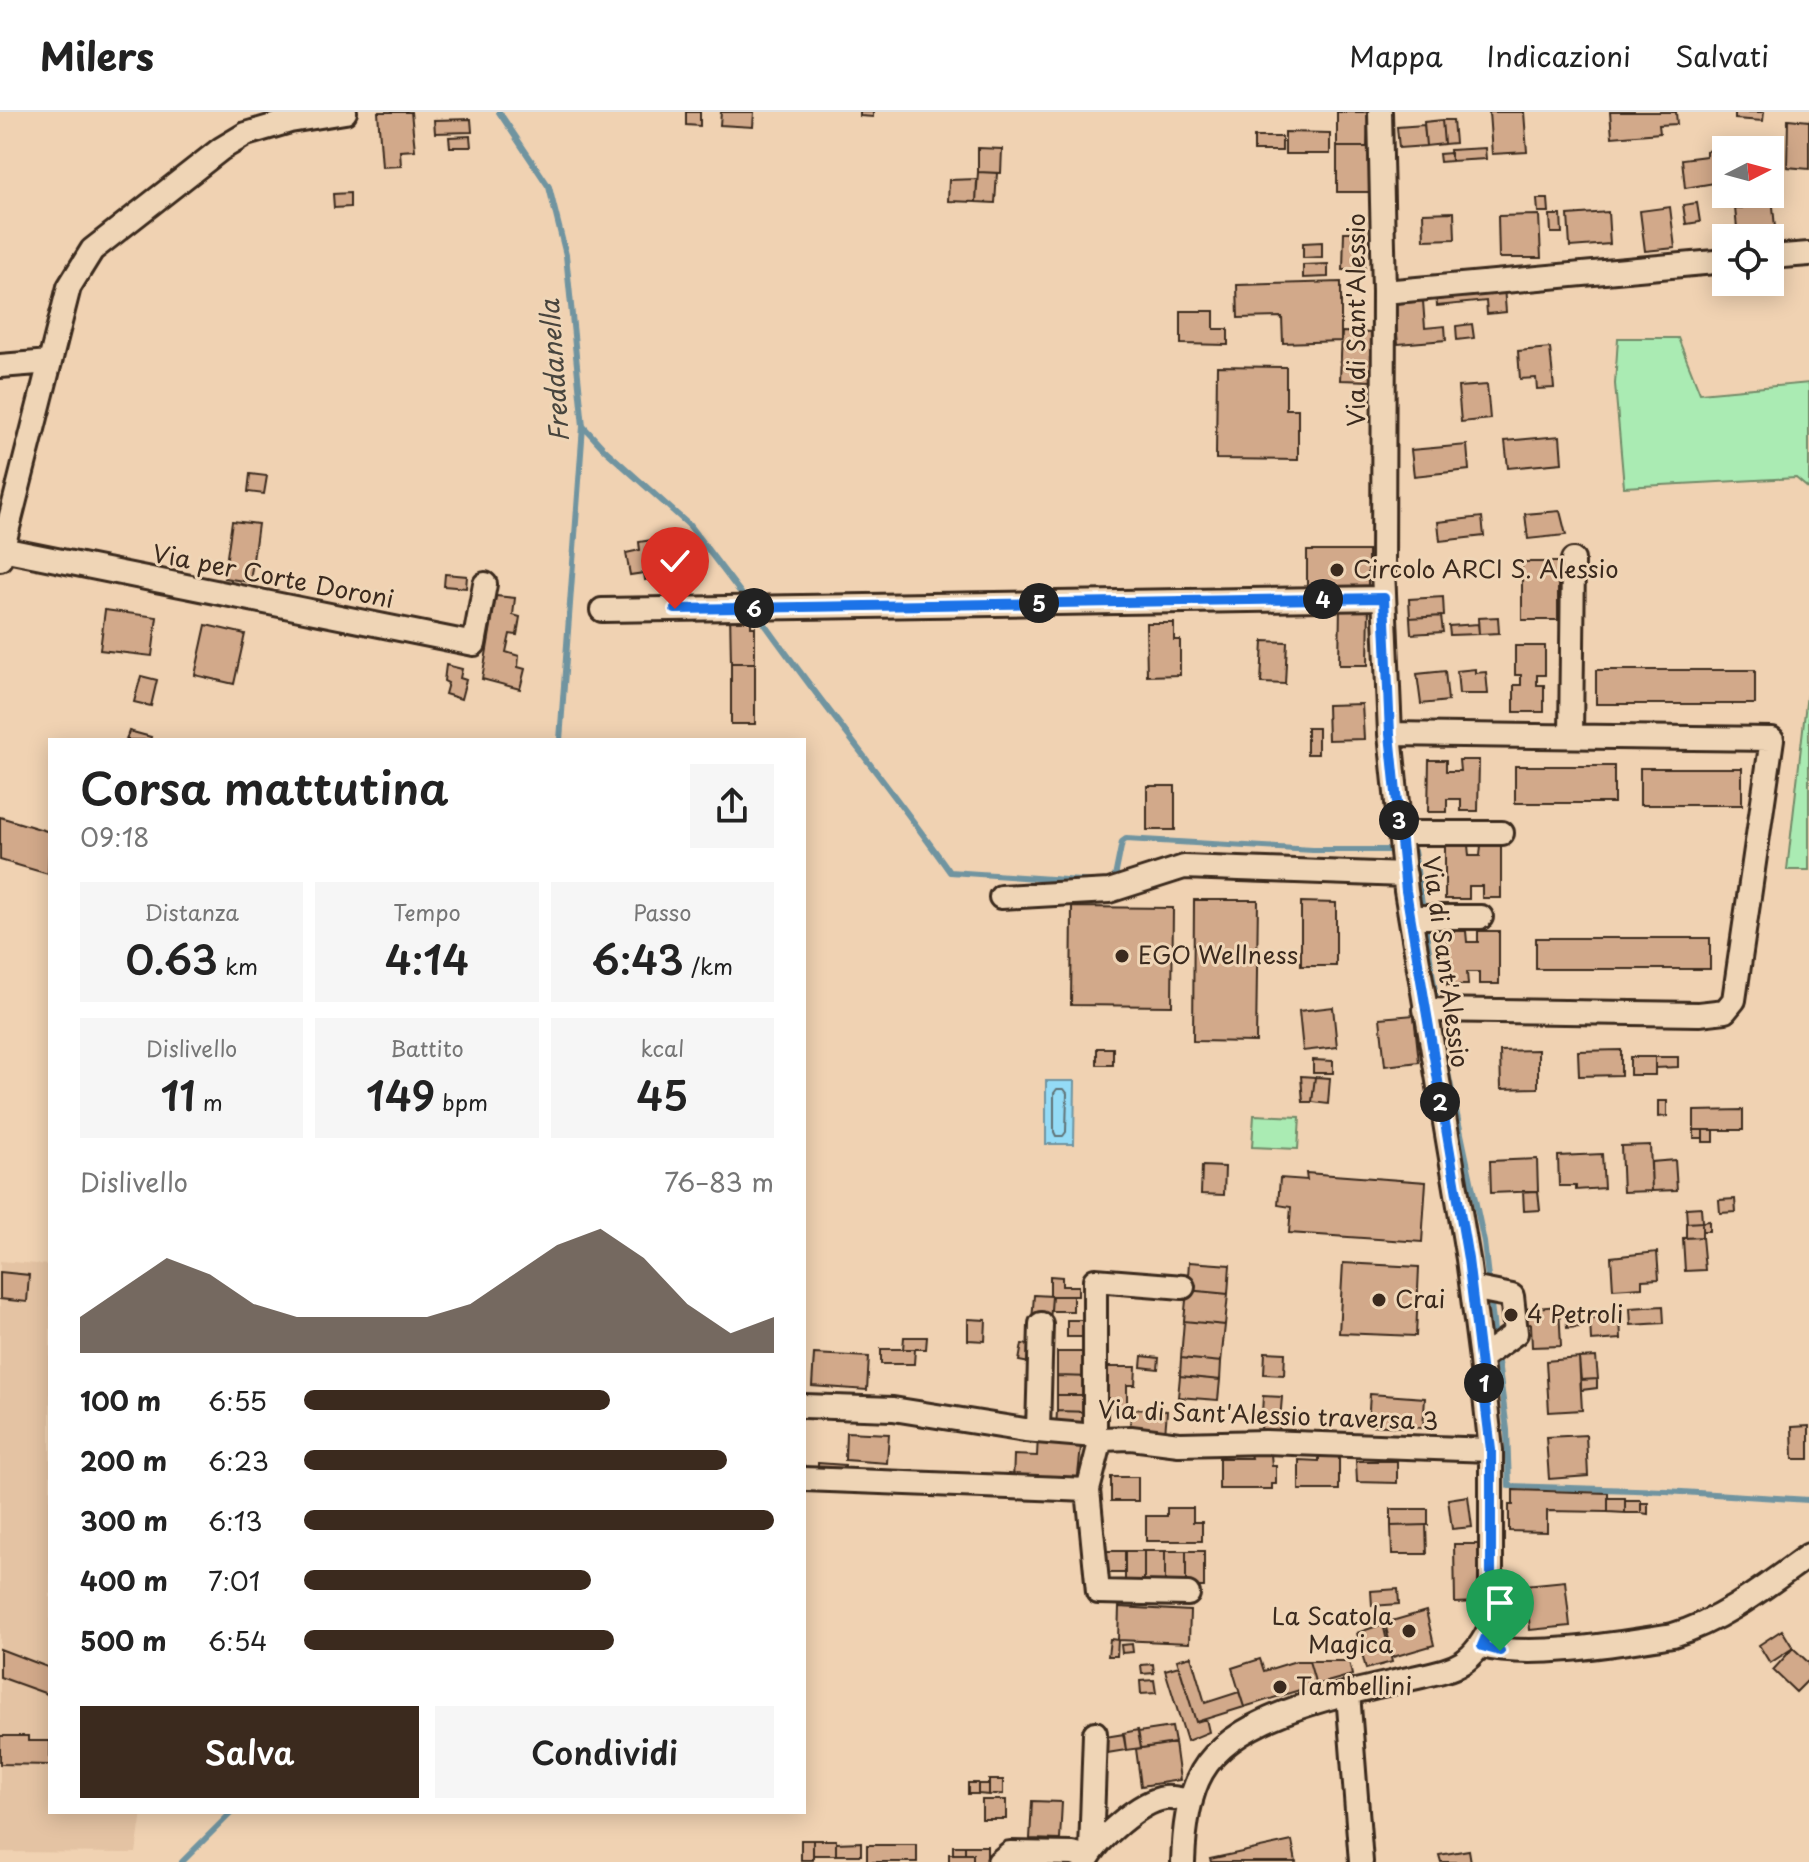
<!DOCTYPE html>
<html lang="it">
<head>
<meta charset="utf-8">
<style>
	body { margin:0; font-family:"Playpen Sans",sans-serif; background:#f6f6f6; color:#222; height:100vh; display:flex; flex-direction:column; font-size:30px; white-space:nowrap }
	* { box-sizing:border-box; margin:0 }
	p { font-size:26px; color:#767676 }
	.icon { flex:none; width:44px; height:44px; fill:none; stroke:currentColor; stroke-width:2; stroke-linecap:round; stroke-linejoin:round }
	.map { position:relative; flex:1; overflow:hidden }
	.panel { position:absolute; left:48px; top:626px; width:758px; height:1076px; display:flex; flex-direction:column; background:#fff; border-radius:0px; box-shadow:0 4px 20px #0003 }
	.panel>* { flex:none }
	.needle { width:52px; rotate:84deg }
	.fabs { position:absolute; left:1712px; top:24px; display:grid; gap:16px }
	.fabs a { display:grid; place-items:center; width:72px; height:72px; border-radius:0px; background:#fff; box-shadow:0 4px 20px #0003; font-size:40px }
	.pin { position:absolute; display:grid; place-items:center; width:68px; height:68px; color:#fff; margin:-82px -34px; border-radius:50% 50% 50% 0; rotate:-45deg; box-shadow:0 0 8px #0007 }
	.pin .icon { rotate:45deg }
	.km { position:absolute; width:40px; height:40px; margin:-20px; border-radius:50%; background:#222; color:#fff; font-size:22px; line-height:40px; text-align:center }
	.round { display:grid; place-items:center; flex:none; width:84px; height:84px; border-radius:0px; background:#f6f6f6 }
	.head { display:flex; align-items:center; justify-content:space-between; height:136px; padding:0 32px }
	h1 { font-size:44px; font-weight:600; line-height:60px }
	.stats { display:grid; grid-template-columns:repeat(3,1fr); gap:12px; height:136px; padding:8px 32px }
	.stats div { display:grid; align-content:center; border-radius:0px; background:#f6f6f6; text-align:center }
	.stats b { font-size:40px; font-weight:600 }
	.stats small { font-size:22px; font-weight:400 }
	.stats p { font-size:22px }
	.chart { height:224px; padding:16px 32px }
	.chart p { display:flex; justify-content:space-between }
	.chart svg { width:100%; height:144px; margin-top:8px; fill:#3b2a1e; opacity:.7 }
	.action { display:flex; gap:16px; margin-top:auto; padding:16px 32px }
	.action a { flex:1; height:92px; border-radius:0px; background:#3b2a1e; color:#fff; font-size:32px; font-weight:600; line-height:92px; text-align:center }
	.action a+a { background:#f6f6f6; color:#222 }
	ul { padding:0 32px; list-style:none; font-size:26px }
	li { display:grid; grid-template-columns:128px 96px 1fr; align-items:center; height:60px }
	li i { height:20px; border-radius:10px; background:#3b2a1e }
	header { display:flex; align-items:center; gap:48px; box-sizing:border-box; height:112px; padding:0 40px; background:#fff; border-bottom:2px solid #e0e0e0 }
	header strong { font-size:38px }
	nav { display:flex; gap:44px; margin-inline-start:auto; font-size:28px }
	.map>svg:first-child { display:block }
</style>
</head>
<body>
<header>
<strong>Milers</strong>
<nav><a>Mappa</a><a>Indicazioni</a><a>Salvati</a></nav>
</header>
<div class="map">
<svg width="1809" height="1750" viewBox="0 0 1809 1750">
	<rect width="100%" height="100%" fill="#f0d2b2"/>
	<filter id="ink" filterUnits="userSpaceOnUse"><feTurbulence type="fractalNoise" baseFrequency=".0125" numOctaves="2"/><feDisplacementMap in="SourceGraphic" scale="16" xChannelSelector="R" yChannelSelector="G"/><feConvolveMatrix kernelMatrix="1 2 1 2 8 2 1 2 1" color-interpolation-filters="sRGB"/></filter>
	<g filter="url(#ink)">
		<path fill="#e4c3a3" d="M0 1149 50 1153V1700H142L136 1741 0 1740Z"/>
		<path fill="#aaebb3" stroke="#728a68" stroke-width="2" d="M1618 226H1678L1700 281 1809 271V377L1796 366 1624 375 1615 272Z
			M1809 572V758H1787L1808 573Z
			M1254 1003 1300 1005 1298 1037 1252 1035Z"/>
		<path fill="#94dbf6" stroke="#7094a0" stroke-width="2" d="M1046 969H1075L1074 1032H1046Z"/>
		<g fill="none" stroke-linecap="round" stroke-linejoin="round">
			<path stroke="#5f7174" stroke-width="2" d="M1057 977H1064L1067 981 1066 1020 1063 1024H1056L1054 1020V981Z"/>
			<path stroke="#7094a0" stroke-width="6" d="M499 0 549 75 566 143 583 314 560 628
				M583 314 604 337 689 413 747 489
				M757 501C819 589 888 672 950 760L1095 770
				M1414 739 1437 893
				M1110 769 1115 765 1122 730 1126 727 1313 738H1390
				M1447 956 1484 1130 1495 1228
				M1497 1243 1507 1318 1509 1374 1666 1379 1809 1388
				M182 1750 232 1700"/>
		</g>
		<path fill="#d2a98a" stroke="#3b2a1e" stroke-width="2" d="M378 0H411L415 38 400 39 401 54 382 55Z
			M686 0H700V14L686 13Z
			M721 0H754L753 15 720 13Z
			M860 0H873V5L860 4Z
			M1337 0H1368L1367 35H1337Z
			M1489 0H1524L1527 40 1492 42Z
			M1610 0H1676L1677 12 1659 13 1660 21 1612 25Z
			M1735 0H1764L1763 9 1735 7Z
			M471 7 472 20 435 21 434 8Z
			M1788 7 1809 9V57L1787 55Z
			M1442 8 1444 32 1426 34 1424 10Z
			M1442 8H1453L1455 31 1444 32Z
			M1424 13 1426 34 1399 36 1397 15Z
			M1285 20 1330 21V42H1285Z
			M470 24 471 35H450L449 25Z
			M1254 25H1282V39H1254Z
			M1337 35H1370V80H1337Z
			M978 36 1002 37 1001 61 978 60Z
			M1485 36 1486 47 1451 49 1450 38Z
			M1733 36V38H1726V69L1685 76 1682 47 1706 44V39Z
			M1451 41V49L1440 50 1439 42Z
			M978 60 997 61 995 91 976 90Z
			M977 67 976 90 948 89 949 68Z
			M350 81V95L334 96 333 82Z
			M1772 84 1776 126H1738L1735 96H1742V88Z
			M1537 87H1548L1549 100H1538Z
			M1697 91 1700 110 1686 112 1683 93Z
			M1670 95 1675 136 1645 139 1640 99Z
			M1454 100 1455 127 1424 128 1423 101Z
			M1608 100 1610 132 1570 135 1568 103Z
			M1539 103 1541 146H1499L1498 104Z
			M1550 103H1561L1562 121H1551Z
			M1344 120H1365V158H1343Z
			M1322 130V145L1303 146V131Z
			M1328 152V165L1303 166V153Z
			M1341 170V229L1283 231 1282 205 1238 206 1237 173Z
			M1504 175 1506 200 1487 202 1486 189 1437 194 1436 181Z
			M1423 189 1425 216 1445 214 1446 228 1398 232 1394 192Z
			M1181 199H1214V217H1228V233L1181 232Z
			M1472 212 1474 226 1457 228 1456 214Z
			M1342 220 1372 221 1371 269 1340 268Z
			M1550 236 1554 276 1537 277 1536 266 1520 267 1518 239Z
			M1217 254 1286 255V297H1298V348L1216 347Z
			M1487 273 1490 307 1461 310 1458 275Z
			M1560 324 1562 351 1508 356 1505 329Z
			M1467 333 1469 358 1414 364 1411 338Z
			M250 362 267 364 264 382 248 380Z
			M1560 399 1566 423 1528 427 1525 402Z
			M1482 405 1484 424 1440 429 1438 410Z
			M232 409 258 412 250 470 224 466Z
			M677 424 683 461 645 468 644 461 630 463 626 441 640 438 639 430Z
			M1307 439H1368V477L1307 478Z
			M1522 450H1558V508H1522Z
			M445 462 467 464 466 476 444 474Z
			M496 484 515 486 513 503 520 505 517 523 510 522 506 540 519 544 518 555 525 557 520 577 482 567Z
			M1443 485 1444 504 1410 506 1409 487Z
			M1340 493H1369L1368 553H1339Z
			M105 498 157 505 152 544 100 538Z
			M730 498 751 505V515H755V551H731Z
			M1441 504 1443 520 1411 522 1410 506Z
			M1498 505 1499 521 1479 522 1478 506Z
			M1146 511H1174V528H1180V563L1147 564Z
			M1478 512 1479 522 1450 523 1449 514Z
			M206 513 245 522 234 572 195 563Z
			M1263 529 1287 530 1285 572 1261 571Z
			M1515 534H1545V563H1537V573H1544V600H1514V573H1521V563H1515Z
			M731 551H755V612H731Z
			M446 553 462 557 460 566 466 568 461 587 445 582 448 571 444 569Z
			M1475 557V561L1486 560 1488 582H1459L1457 559Z
			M1596 558H1755V592H1596Z
			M1445 559 1448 589 1421 592 1417 562Z
			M141 564 157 568 151 594 134 590Z
			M1362 592 1364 627 1328 628 1327 593Z
			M1307 616H1318V642H1307Z
			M129 619 151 625 150 628H126Z
			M1429 648H1446V659H1460L1459 648H1479L1478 699H1461V687H1447V700H1428Z
			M1515 654H1614V691H1515Z
			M1640 656H1742V693H1640Z
			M1147 674H1175V718H1147Z
			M0 705 50 720 48 762 0 748Z
			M1445 733H1468L1469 744H1480L1481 733H1501V786H1482V774H1469V787H1445Z
			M1194 788H1258L1256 930 1193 929Z
			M1301 790 1336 791V854H1301Z
			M1072 795 1173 796 1172 894 1071 893Z
			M1447 819H1466L1467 830H1478V819H1499V872H1479V860H1467L1468 873H1447Z
			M1536 826H1710V857H1536Z
			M1333 895 1337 935 1303 939 1299 899Z
			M1414 903 1419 950 1385 954 1380 906Z
			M1097 936H1113V953H1097Z
			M1538 938V976L1501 977 1500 939Z
			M1621 938V963L1579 964 1578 939Z
			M1630 945H1655V963H1630Z
			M1655 945H1678V955L1655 956Z
			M1313 948 1333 949V961H1313Z
			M1301 964 1315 965 1312 990H1303Z
			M1315 965 1330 966 1328 992 1312 990Z
			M1658 989H1667V1004L1658 1005Z
			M1743 998V1018H1694V999Z
			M1694 1018H1703V1026H1694Z
			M1703 1018H1714V1030H1703Z
			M1650 1033 1652 1079 1623 1080 1621 1034Z
			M1602 1042 1604 1076 1576 1078V1074H1559L1558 1044Z
			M1537 1047 1538 1079 1491 1081 1490 1049Z
			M1675 1048 1677 1078 1652 1079 1651 1050Z
			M1202 1054 1225 1055 1224 1083 1201 1082Z
			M1306 1061 1426 1070 1422 1130 1289 1121 1291 1095 1278 1093 1280 1066 1307 1068Z
			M1523 1079H1538L1540 1098 1524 1099Z
			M1735 1087 1736 1100 1720 1101 1719 1088Z
			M1701 1095 1702 1110 1687 1111 1686 1096Z
			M1709 1109V1119H1702V1110Z
			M1702 1110V1125L1686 1126V1111Z
			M1702 1125 1705 1158 1685 1159 1683 1126Z
			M1657 1140 1659 1167 1642 1168V1175L1613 1177 1611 1145Z
			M1189 1150 1230 1153 1228 1182 1187 1178Z
			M1343 1151 1419 1155 1416 1224 1339 1221Z
			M0 1160 29 1163 27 1190 0 1187Z
			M1050 1164 1062 1165V1174H1078V1184H1050Z
			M1187 1178 1228 1182 1225 1213 1184 1209Z
			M1034 1183 1052 1184 1050 1210 1032 1209Z
			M1052 1184H1073V1199H1051Z
			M1559 1194 1561 1234 1532 1235 1531 1212 1524 1213 1523 1197Z
			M1663 1194 1664 1211 1631 1213 1630 1196Z
			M1566 1199H1579V1215L1567 1216Z
			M1620 1205 1621 1227 1591 1229 1590 1207Z
			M968 1207 986 1208 985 1229 968 1228Z
			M1067 1208H1092V1225H1067Z
			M1184 1209 1225 1213 1221 1250 1181 1246Z
			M904 1225H927L926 1237H903Z
			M1022 1232 1038 1234 1035 1252 1019 1249Z
			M881 1237H915L914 1252H881Z
			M1057 1240H1092V1265L1057 1264Z
			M1265 1240 1285 1241 1284 1263 1264 1262Z
			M814 1242 869 1245 867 1278 812 1274Z
			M1142 1244 1159 1246 1158 1257 1141 1255Z
			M1596 1245 1598 1267 1581 1268 1579 1246Z
			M1181 1246 1221 1250 1220 1268 1180 1264Z
			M1579 1246 1582 1298 1549 1300 1546 1249Z
			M1105 1255H1136L1135 1273H1127V1295H1105Z
			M1057 1264 1092 1265V1283H1057Z
			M1180 1264 1220 1268 1218 1288 1178 1285Z
			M1597 1267V1276L1581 1278V1268Z
			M1370 1282 1425 1286 1423 1316 1368 1313Z
			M1057 1283H1092L1091 1300 1057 1299Z
			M1263 1284 1282 1285 1279 1320 1261 1319Z
			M1131 1297 1167 1299 1165 1322 1130 1320Z
			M1057 1299 1091 1300 1090 1319 1056 1318Z
			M1809 1314V1347H1793L1792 1315Z
			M846 1320 889 1322 887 1351 845 1348Z
			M1586 1323 1588 1364 1549 1367 1546 1325Z
			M1038 1324 1082 1326 1077 1372 1013 1371 1014 1343 1037 1344Z
			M1250 1342H1271L1272 1354H1276V1372H1272V1377H1219V1346H1251Z
			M1319 1344H1339V1378H1299V1348L1319 1349Z
			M1356 1349H1397V1371L1357 1370Z
			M818 1351 845 1353V1362L818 1360Z
			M1111 1365H1138V1389H1111Z
			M1513 1378 1608 1381V1400L1547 1399V1420L1509 1419V1393H1513Z
			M1468 1384 1472 1415 1452 1417 1448 1387Z
			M1608 1386H1625V1401L1608 1400Z
			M1625 1388H1641V1401H1625Z
			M1641 1391H1648V1402L1641 1401Z
			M1167 1396H1193V1410H1202V1429H1146V1404H1167Z
			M1391 1397H1428V1413L1391 1414Z
			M1426 1413 1427 1442H1392L1391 1414Z
			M1454 1432H1480L1481 1490 1455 1491Z
			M1105 1439H1125V1461H1105Z
			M1125 1439H1144V1474H1125Z
			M1144 1439H1165V1476H1144Z
			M1165 1439H1186V1475H1165Z
			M1186 1439H1204V1475H1186Z
			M1565 1469 1570 1514 1530 1518 1526 1473Z
			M1398 1477 1399 1492 1372 1494 1371 1479Z
			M1119 1495 1190 1499 1189 1531 1118 1528Z
			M1426 1499 1434 1533 1393 1545 1385 1511Z
			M1383 1512 1392 1550 1366 1557 1357 1521Z
			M1782 1518 1793 1536 1770 1551 1759 1533Z
			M1110 1527 1118 1528 1117 1544H1108Z
			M1132 1532 1133 1540 1122 1541 1121 1533Z
			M1793 1536 1809 1551V1567L1796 1580 1773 1558Z
			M0 1537 50 1556V1583L0 1565Z
			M1191 1544 1205 1591 1239 1580 1244 1595 1196 1610 1177 1548Z
			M1260 1547 1264 1559 1296 1549H1309L1316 1573 1244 1595 1232 1556Z
			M1309 1549H1349L1352 1563 1316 1573Z
			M1153 1552 1154 1561 1142 1562 1141 1553Z
			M1179 1554 1196 1610 1206 1607 1209 1620 1187 1629 1165 1558Z
			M1154 1568 1156 1581 1141 1582 1140 1569Z
			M1172 1615 1175 1631 1141 1636 1138 1620Z
			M1138 1618 1141 1636 1126 1638 1123 1621Z
			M1124 1622 1126 1638 1101 1642 1099 1626Z
			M0 1624H28V1629H50V1653L0 1652Z
			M1175 1631 1180 1668 1141 1674 1136 1637Z
			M989 1668H1003V1682L989 1683Z
			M968 1671H978V1682H968Z
			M978 1672H989V1683L978 1682Z
			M982 1688H1006V1707H982Z
			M1032 1689 1062 1690 1060 1728 1030 1727Z
			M801 1728H813V1748H801Z
			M813 1728H836V1743H813Z
			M1292 1729 1296 1750H1211L1210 1747Z
			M861 1730V1743H836V1731Z
			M867 1733H917V1750H867Z
			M953 1734H965V1742H953Z
			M965 1734H987V1750H973V1742H965Z
			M1469 1738 1471 1750H1441L1439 1743Z
			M949 1742H973V1750H949Z"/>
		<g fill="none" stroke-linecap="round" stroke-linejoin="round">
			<defs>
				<path id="minor" d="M1770 145 1809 142
					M1384 180 1726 149
					M0 254 50 250
					M2 437 474 532 485 472
					M0 447 69 175 92 138 221 37 246 22 290 9 345 0
					M602 498 1384 486
					M1390 622 1772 627 1734 888 1725 899 1699 902 1425 898
					M1571 624 1573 448
					M1400 721H1502
					M1001 785 1109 779 1184 755 1405 763
					M1411 805H1481
					M1472 1176 1512 1184 1516 1221 1481 1246
					M804 1294 893 1297 1025 1318 1095 1324 1101 1327 1131 1326 1179 1332 1265 1330 1491 1338
					M1038 1318 1041 1212
					M1095 1324V1168L1183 1175
					M1101 1327 1088 1378 1098 1480 1188 1482
					M804 1367 1088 1378
					M1482 1534C1530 1547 1622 1531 1673 1523 1724 1508 1767 1473 1809 1443
					M1348 1581 1361 1750
					M1091 1740 1095 1621
					M999 1750 1010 1741 1073 1742 1087 1746
					M1086 1750C1097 1728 1140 1689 1165 1686 1173 1685 1183 1688 1191 1689
					M1183 1750C1184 1721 1187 1686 1202 1660 1235 1602 1343 1582 1404 1568 1449 1557 1471 1559 1491 1513V1338L1480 1240 1468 1147 1406 779 1390 622 1383 458 1384 180 1380 0"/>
			</defs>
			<use href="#minor" stroke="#3b2a1e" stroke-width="28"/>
			<use href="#minor" stroke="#efd5b6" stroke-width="22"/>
		</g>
	</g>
	<g fill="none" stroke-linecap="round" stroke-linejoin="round" filter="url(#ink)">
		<defs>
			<path id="route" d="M675 497 1384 486 1390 622 1406 779 1468 1147 1491 1338V1513L1482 1534 1500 1539"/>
		</defs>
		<use href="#route" stroke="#fff" stroke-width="16"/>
		<use href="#route" stroke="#1a73e8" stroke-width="10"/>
	</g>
	<g fill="#3b2a1e" stroke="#efd5b6" stroke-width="3">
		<circle cx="1337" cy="458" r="8"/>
		<circle cx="1122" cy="844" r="8"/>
		<circle cx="1379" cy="1188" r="8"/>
		<circle cx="1511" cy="1203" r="8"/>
		<circle cx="1409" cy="1519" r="8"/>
		<circle cx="1280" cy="1575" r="8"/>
	</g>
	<g text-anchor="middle" stroke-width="6" stroke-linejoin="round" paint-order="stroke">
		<g font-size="24" fill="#3b2a1e" stroke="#efd5b6">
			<text transform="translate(1357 208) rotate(-90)" y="8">Via di Sant'Alessio</text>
			<text transform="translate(273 465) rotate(11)" y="8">Via per Corte Doroni</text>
			<text transform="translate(1445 850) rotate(82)" y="8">Via di Sant'Alessio</text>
			<text transform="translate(1268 1304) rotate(2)" y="8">Via di Sant'Alessio traversa 3</text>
		</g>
		<g font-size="24" fill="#3b2a1e" stroke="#efd5b6" text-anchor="start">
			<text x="1353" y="466">Circolo ARCI S. Alessio</text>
			<text x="1138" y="852">EGO Wellness</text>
			<text x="1395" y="1196">Crai</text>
			<text x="1527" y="1211">4 Petroli</text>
			<text x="1393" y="1513" text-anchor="end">La Scatola<tspan x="1393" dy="28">Magica</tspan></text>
			<text x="1296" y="1583">Tambellini</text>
		</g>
		<g font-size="26" font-style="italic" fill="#48453e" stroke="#efd5b6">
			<text transform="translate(555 259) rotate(-94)" y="9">Freddanella</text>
		</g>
	</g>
</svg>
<div class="fabs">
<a><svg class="needle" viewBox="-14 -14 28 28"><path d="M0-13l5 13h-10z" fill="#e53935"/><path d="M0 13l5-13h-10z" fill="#767676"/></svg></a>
<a><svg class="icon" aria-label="locate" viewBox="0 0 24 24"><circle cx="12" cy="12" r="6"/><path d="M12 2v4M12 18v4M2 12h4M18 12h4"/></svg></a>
</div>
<div class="pin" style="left:1500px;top:1539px;background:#1e9e55"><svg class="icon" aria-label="arrive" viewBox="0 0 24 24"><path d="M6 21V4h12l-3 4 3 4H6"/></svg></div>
<div class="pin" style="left:675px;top:497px;background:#d93025"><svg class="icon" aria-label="check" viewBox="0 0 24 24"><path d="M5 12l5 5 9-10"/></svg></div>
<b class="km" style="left:1484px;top:1271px">1</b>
<b class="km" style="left:1440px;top:990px">2</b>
<b class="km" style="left:1399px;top:708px">3</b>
<b class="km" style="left:1323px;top:487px">4</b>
<b class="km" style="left:1039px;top:491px">5</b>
<b class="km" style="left:754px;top:496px">6</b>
<section class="panel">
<div class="head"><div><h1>Corsa mattutina</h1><p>09:18</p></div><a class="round"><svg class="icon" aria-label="share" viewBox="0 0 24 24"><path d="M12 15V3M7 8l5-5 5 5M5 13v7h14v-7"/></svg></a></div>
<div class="stats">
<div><p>Distanza</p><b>0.63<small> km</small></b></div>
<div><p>Tempo</p><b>4:14</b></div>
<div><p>Passo</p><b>6:43<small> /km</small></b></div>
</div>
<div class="stats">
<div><p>Dislivello</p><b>11<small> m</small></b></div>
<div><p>Battito</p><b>149<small> bpm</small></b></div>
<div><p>kcal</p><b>45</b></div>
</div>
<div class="chart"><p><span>Dislivello</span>76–83 m</p>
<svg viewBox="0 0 160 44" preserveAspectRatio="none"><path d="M0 44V33L10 24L20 15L30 20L40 29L50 33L60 33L70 33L80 33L90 29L100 20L110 11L120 6L130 15L140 29L150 38L160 33V44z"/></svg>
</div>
<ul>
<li><b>100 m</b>6:55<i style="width:65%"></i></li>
<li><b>200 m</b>6:23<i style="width:90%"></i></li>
<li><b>300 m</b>6:13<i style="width:100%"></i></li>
<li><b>400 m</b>7:01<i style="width:61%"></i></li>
<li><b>500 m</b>6:54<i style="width:66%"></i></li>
</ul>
<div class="action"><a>Salva</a><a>Condividi</a></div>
</section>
</div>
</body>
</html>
